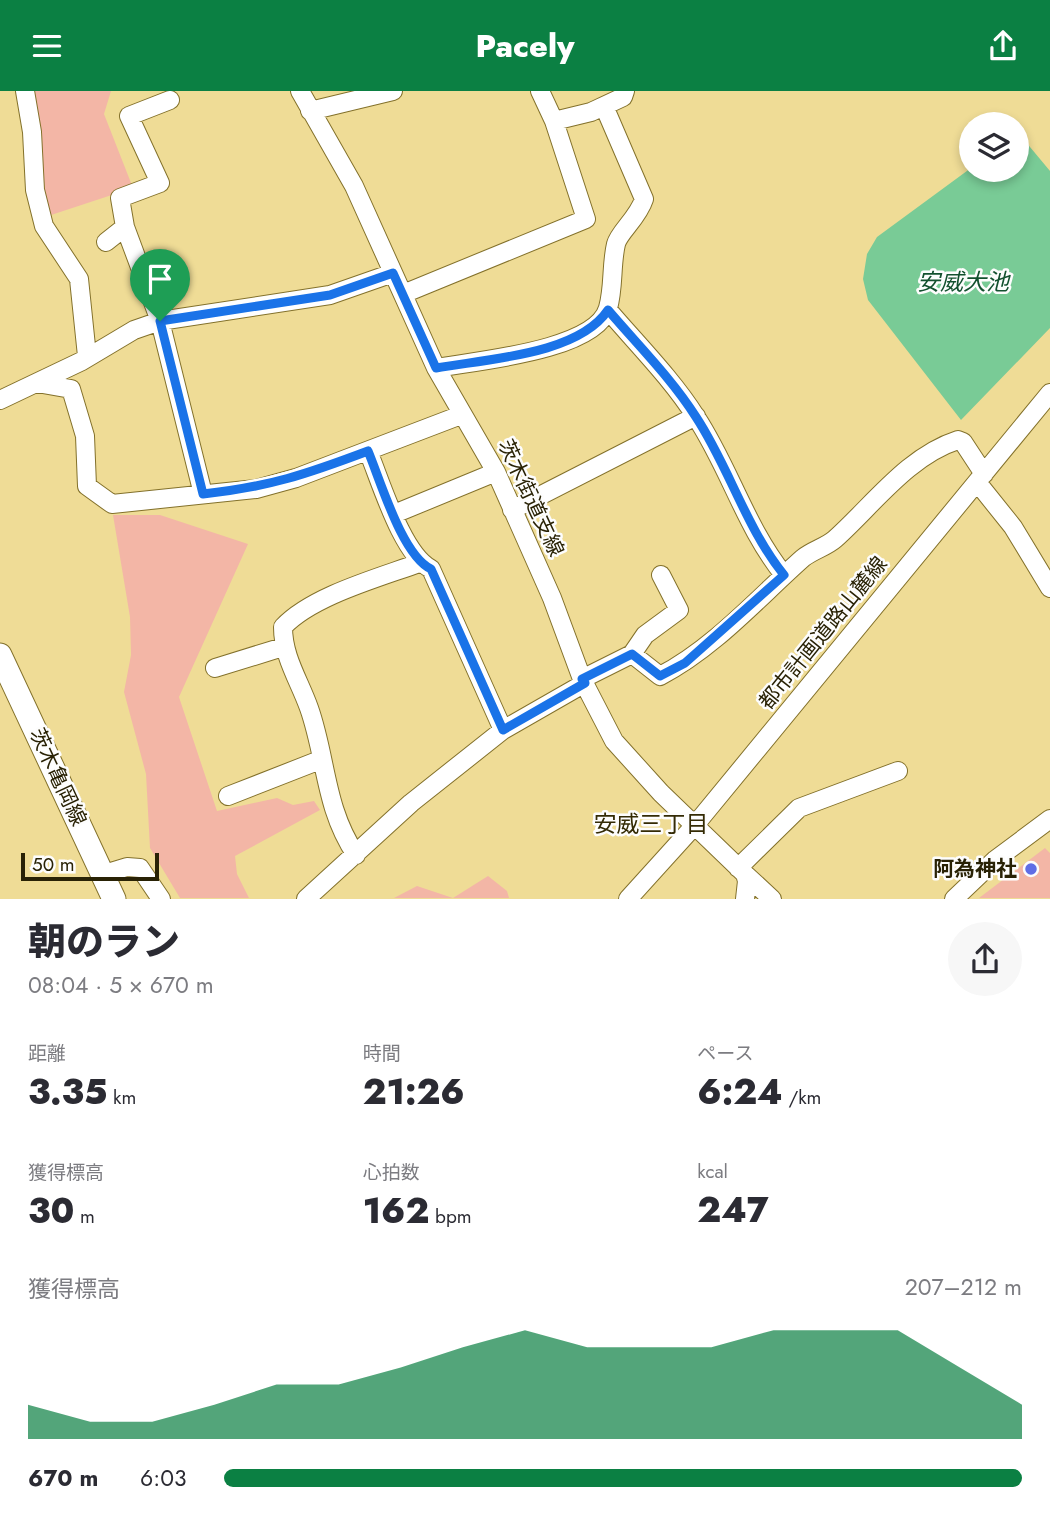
<!DOCTYPE html>
<html lang="ja">
<head>
<meta charset="utf-8">
<style>
	body { margin:0; font-family:Jost,"Noto Sans JP",sans-serif; background:#f7f7f7; color:#2b2b33; height:100vh; display:flex; flex-direction:column; font-size:26px; white-space:nowrap }
	* { box-sizing:border-box; margin:0 }
	p { font-size:23px; color:#7c7c81 }
	.icon { flex:none; width:38px; height:38px; fill:none; stroke:currentColor; stroke-width:2; stroke-linecap:round; stroke-linejoin:round }
	.map { position:relative; height:808px; overflow:hidden }
	.drawer { display:flex; flex-direction:column; background:#fff; flex:1 }
	.drawer>* { flex:none }
	.controls { position:absolute; left:959px; top:21px; display:grid; gap:14px }
	.controls a { display:grid; place-items:center; width:70px; height:70px; border-radius:50%; background:#fff; box-shadow:0 4px 10px #0003; font-size:35px }
	.scale { position:absolute; left:21px; bottom:18px; width:138px; box-sizing:border-box; padding-left:7px; border:4px solid #292205; border-top:0; font-size:19px; line-height:24px; white-space:nowrap; color:#292205; -webkit-text-stroke:5px #fdfdfd; paint-order:stroke }
	.pin { position:absolute; display:grid; place-items:center; width:60px; height:60px; color:#fff; margin:-72px -30px; border-radius:50% 50% 50% 0; rotate:-45deg; box-shadow:0 0 7px #0007 }
	.pin .icon { rotate:45deg }
	.round { display:grid; place-items:center; flex:none; width:74px; height:74px; border-radius:37px; background:#f7f7f7 }
	.head { display:flex; align-items:center; justify-content:space-between; height:119px; padding:0 28px }
	h1 { font-size:38px; font-weight:800; line-height:52px }
	.metrics { display:grid; grid-template-columns:repeat(3,1fr); gap:10px; height:119px; padding:7px 28px }
	.metrics div { display:grid; align-content:center }
	.metrics b { font-size:35px; font-weight:800 }
	.metrics small { font-size:19px; font-weight:400 }
	.metrics p { font-size:19px }
	.chart { height:196px; padding:14px 28px }
	.chart p { display:flex; justify-content:space-between }
	.chart svg { width:100%; height:126px; margin-top:7px; fill:#0b8043; opacity:.7 }
	ul { padding:0 28px; list-style:none; font-size:23px }
	li { display:grid; grid-template-columns:112px 84px 1fr; align-items:center; height:52px }
	li i { height:18px; border-radius:9px; background:#0b8043 }
	header { display:flex; justify-content:space-between; align-items:center; height:91px; padding:0 28px; background:#0b8043; color:#fff; font-size:32px; font-weight:800 }
	.map>svg:first-child { display:block }
</style>
</head>
<body>
<header><svg class="icon" aria-label="menu" viewBox="0 0 24 24"><path d="M4 6h16M4 12h16M4 18h16"/></svg>Pacely<svg class="icon" aria-label="share" viewBox="0 0 24 24"><path d="M12 15V3M7 8l5-5 5 5M5 13v7h14v-7"/></svg></header>
<div class="map">
<svg width="1050" height="808" viewBox="0 0 1050 808">
	<rect width="100%" height="100%" fill="#efdc96"/>
	<path fill="#f3b6a6" d="M33 0H111L104 23 133 97 48 125Z
		M113 424H160L248 453 179 606 217 720 277 707 293 714 314 710 320 719 235 765 237 783 249 807H180L150 757 146 683 124 601 131 564 130 526Z
		M1045 757 1050 762V807H979Z
		M488 785 507 800 509 807H394L417 795 453 807Z"/>
	<path fill="#79cb96" d="M1017 49 1025 50 1050 80V237L961 329 868 209 863 188 867 163 877 146 971 77 1017 79Z"/>
	<g fill="none" stroke-linecap="round" stroke-linejoin="round">
		<defs>
			<path id="minor" d="M25 0 32 41 35 99 44 135 79 188 87 265
				M300 0 354 95 436 277 496 381 552 507 582 588 614 650 661 702 745 783 747 790 745 808
				M170 9 129 25 160 92 120 107 125 136 160 230 203 403
				M310 20 393 0
				M554 30 591 21 623 6 625 0
				M106 151 125 136
				M403 203 586 128 554 30 540 0
				M608 219C637 253 672 288 696 326 729 376 746 437 784 484
				M436 277C474 270 596 260 608 217 614 196 611 174 616 153 619 141 638 127 644 108L604 15
				M37 292 71 298 85 345 87 395 112 413 256 398 296 387 461 324
				M0 309 82 270 134 239 160 230 330 204 393 182
				M368 360C381 391 402 463 431 478L503 639
				M977 391 1013 436 1050 497
				M512 419 696 325
				M394 423 496 381
				M632 563 660 585C714 557 758 507 803 467 813 459 826 456 835 448 873 414 908 365 958 349L963 351 984 383
				M215 577 283 556
				M582 588 632 563 645 544 679 519 661 484
				M228 705 320 669
				M356 764C324 716 327 668 309 617 299 589 283 566 283 536 312 505 378 487 419 472
				M738 777 799 717 898 680
				M104 783 127 776 140 777 161 808
				M745 783 772 808
				M306 808 411 712 503 639 585 592
				M628 808 695 734 1050 302
				M954 808 995 769 1050 728"/>
			<path id="major" d="M0 564 114 808"/>
		</defs>
		<use href="#minor" stroke="#83712b" stroke-width="20"/>
		<use href="#major" stroke="#83712b" stroke-width="25"/>
		<use href="#minor" stroke="#fff" stroke-width="18"/>
		<use href="#major" stroke="#fff" stroke-width="23"/>
	</g>
	<g fill="none" stroke-linecap="round" stroke-linejoin="round">
		<defs>
			<path id="route" d="M393 182 436 277C486 268 578 264 608 219 637 253 672 288 696 326 729 376 746 437 784 484L685 572 660 585 632 563 582 588 585 592 503 639 431 478C402 464 381 391 368 360 307 383 269 396 203 403L160 230 330 204Z"/>
		</defs>
		<use href="#route" stroke="#fff" stroke-width="14"/>
		<use href="#route" stroke="#1a73e8" stroke-width="9"/>
	</g>
	<circle fill="#606de5" stroke="#fdfdfd" stroke-width="2.5" cx="1031" cy="778" r="7"/>
	<g text-anchor="middle" stroke-width="5" stroke-linejoin="round" paint-order="stroke">
		<g font-size="21" fill="#292205" stroke="#fdfdfd">
			<text transform="translate(531 407) rotate(65)" y="7">茨木街道支線</text>
			<text transform="translate(823 542) rotate(-51)" y="7">都市計画道路山麓線</text>
			<text transform="translate(58 686) rotate(65)" y="7">茨木亀岡線</text>
		</g>
		<g font-size="21" font-weight="bold" fill="#292205" stroke="#fdfdfd" text-anchor="end">
			<text x="1017" y="785">阿為神社</text>
		</g>
		<g font-size="23" font-style="italic" fill="#13512f" stroke="#fdfdfd">
			<text x="963" y="199">安威大池</text>
		</g>
		<g font-size="23" fill="#342b05" stroke="#fdfdfd">
			<text x="651" y="741">安威三丁目</text>
		</g>
	</g>
</svg>
<div class="controls">
<a><svg class="icon" aria-label="layers" viewBox="0 0 24 24"><path d="M12 4l9 5-9 5-9-5zM3 14l9 5 9-5"/></svg></a>
</div>
<div class="scale">50 m</div>
<div class="pin" style="left:160px;top:230px;background:#1e9e55"><svg class="icon" aria-label="arrive" viewBox="0 0 24 24"><path d="M6 21V4h12l-3 4 3 4H6"/></svg></div>
</div>
<section class="drawer">
<div class="head"><div><h1>朝のラン</h1><p>08:04 · 5 × 670 m</p></div><a class="round"><svg class="icon" aria-label="share" viewBox="0 0 24 24"><path d="M12 15V3M7 8l5-5 5 5M5 13v7h14v-7"/></svg></a></div>
<div class="metrics">
<div><p>距離</p><b>3.35<small> km</small></b></div>
<div><p>時間</p><b>21:26</b></div>
<div><p>ペース</p><b>6:24<small> /km</small></b></div>
</div>
<div class="metrics">
<div><p>獲得標高</p><b>30<small> m</small></b></div>
<div><p>心拍数</p><b>162<small> bpm</small></b></div>
<div><p>kcal</p><b>247</b></div>
</div>
<div class="chart"><p><span>獲得標高</span>207–212 m</p>
<svg viewBox="0 0 160 44" preserveAspectRatio="none"><path d="M0 44V32L10 38L20 38L30 32L40 25L50 25L60 19L70 12L80 6L90 12L100 12L110 12L120 6L130 6L140 6L150 19L160 32V44z"/></svg>
</div>
<ul>
<li><b>670 m</b>6:03<i style="width:100%"></i></li>
</ul>
</section>
</body>
</html>
